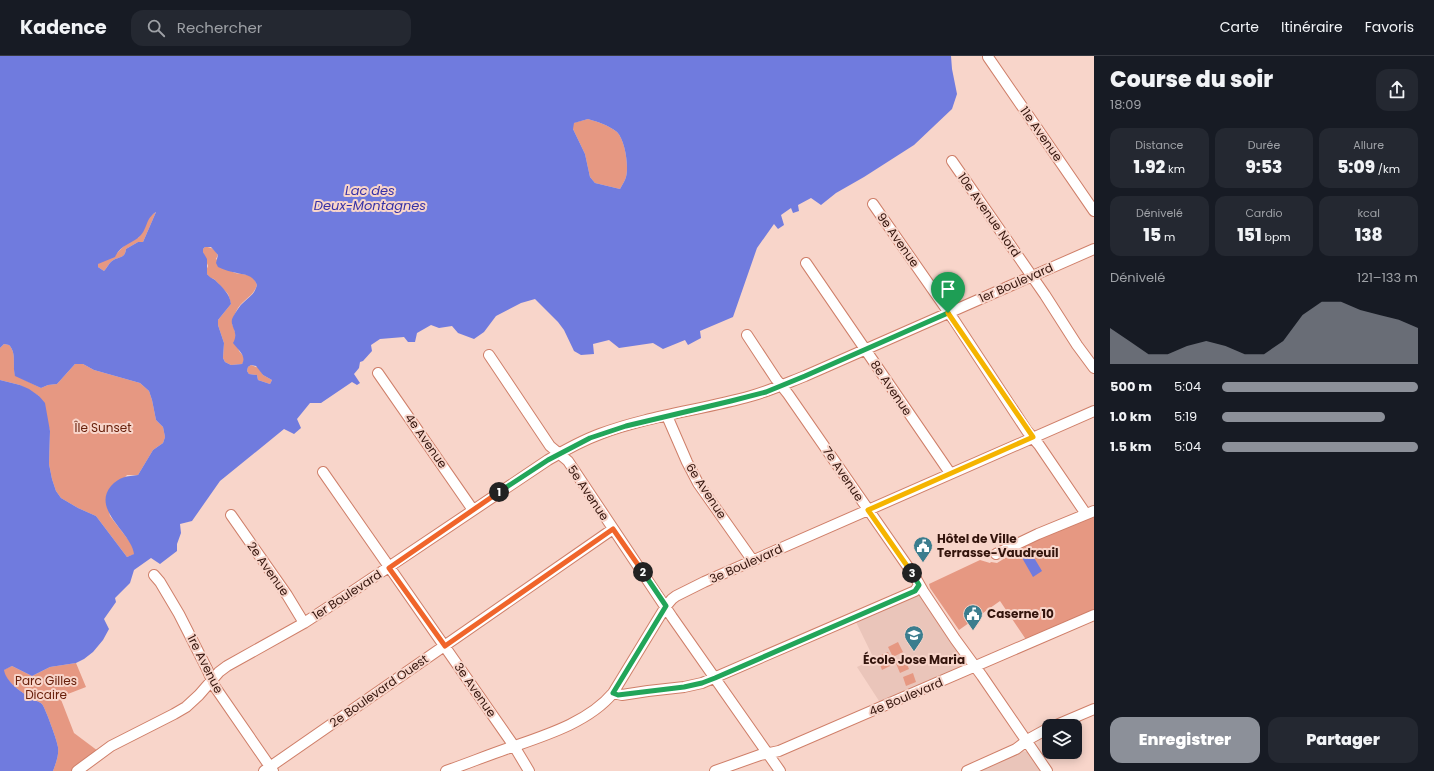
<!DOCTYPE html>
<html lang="fr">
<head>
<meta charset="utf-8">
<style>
	body { margin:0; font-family:Poppins,sans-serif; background:#242831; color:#f1f3f6; height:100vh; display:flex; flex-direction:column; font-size:15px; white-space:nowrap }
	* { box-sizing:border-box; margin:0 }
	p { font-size:13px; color:#9ea1a6 }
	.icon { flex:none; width:22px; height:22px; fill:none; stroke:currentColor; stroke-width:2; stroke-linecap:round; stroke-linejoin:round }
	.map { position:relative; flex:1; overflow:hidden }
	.panel { display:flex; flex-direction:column; background:#171b24; width:340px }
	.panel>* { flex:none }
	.controls { position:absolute; left:1042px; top:663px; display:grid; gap:8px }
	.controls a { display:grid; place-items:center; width:40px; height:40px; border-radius:8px; background:#171b24; box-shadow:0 2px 10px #0003; font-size:20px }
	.pin { position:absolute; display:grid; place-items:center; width:34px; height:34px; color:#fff; margin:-41px -17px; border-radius:50% 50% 50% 0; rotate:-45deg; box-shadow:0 0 4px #0007 }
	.pin .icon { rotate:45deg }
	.km { position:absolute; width:20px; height:20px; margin:-10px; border-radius:50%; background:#222; color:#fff; font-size:11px; line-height:20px; text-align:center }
	.round { display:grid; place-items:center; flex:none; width:42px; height:42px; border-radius:12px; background:#242831 }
	.summary { display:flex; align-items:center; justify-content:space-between; height:68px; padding:0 16px }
	h1 { font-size:22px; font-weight:800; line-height:30px }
	.figures { display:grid; grid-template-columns:repeat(3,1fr); gap:6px; height:68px; padding:4px 16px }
	.figures div { display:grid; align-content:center; border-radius:10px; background:#242831; text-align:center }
	.figures b { font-size:17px; font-weight:800 }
	.figures small { font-size:11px; font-weight:400 }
	.figures p { font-size:11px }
	.chart { height:112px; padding:8px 16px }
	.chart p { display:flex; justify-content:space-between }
	.chart svg { width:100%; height:72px; margin-top:4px; fill:#8c9099; opacity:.7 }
	.button { display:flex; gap:8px; margin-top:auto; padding:8px 16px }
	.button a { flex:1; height:46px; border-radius:12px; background:#8c9099; color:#fff; font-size:16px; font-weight:800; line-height:46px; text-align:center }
	.button a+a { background:#242831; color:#f1f3f6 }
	ul { padding:0 16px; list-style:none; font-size:13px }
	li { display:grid; grid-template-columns:64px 48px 1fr; align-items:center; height:30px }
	li i { height:10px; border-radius:5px; background:#8c9099 }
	header { display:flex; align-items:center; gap:24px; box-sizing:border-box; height:56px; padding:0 20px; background:#171b24; border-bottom:1px solid #363941 }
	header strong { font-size:19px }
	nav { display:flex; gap:22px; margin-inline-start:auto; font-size:14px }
	.search { width:280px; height:36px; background:#242831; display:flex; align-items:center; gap:10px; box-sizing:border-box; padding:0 14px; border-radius:12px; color:#9ea1a6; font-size:15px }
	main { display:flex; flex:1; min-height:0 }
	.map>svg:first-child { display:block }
</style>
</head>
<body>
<header>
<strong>Kadence</strong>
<div class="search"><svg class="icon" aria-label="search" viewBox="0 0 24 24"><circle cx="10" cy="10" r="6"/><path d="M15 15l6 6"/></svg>Rechercher</div>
<nav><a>Carte</a><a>Itinéraire</a><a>Favoris</a></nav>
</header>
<main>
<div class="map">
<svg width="1094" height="715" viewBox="0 0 1094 715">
	<rect width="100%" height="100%" fill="#f8d5ca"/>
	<path fill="#eac5ba" d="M919 539 966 609 881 648 857 611 874 603 856 566Z
		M1022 695 1028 696 1043 715H979Z"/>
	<path fill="#e69882" d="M588 63C598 66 608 69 617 76 625 84 629 110 626 121 625 125 622 129 620 133L595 127 590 121 585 98 573 73V67Z
		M156 156 143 186H138L126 193C125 203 119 200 112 205 109 207 107 212 104 215L98 211 97 208 118 196 126 188 139 181 149 161Z
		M205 191C212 191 214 193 218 199L216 203C221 207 225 213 231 215 241 221 252 214 257 229 253 241 245 242 238 252 235 257 233 262 232 268L234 272 239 295 244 301V305L242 308 231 309 225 306 223 302 224 287 218 269V264L231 248 230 244 228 238 214 223 210 222 207 218 206 215 208 210 203 196V193Z
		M4 288 9 289C17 297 12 309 15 319L41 332 48 329 57 328 75 308H83L94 314 140 327 149 335 152 344 156 364 163 371 165 381 163 387 153 394 138 419H127L106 443 110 460 133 490 135 498 127 501 96 460 78 452 61 442 56 435 52 423 49 408 50 375 39 340 20 329 0 324V292Z
		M251 309 259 312 263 319 272 324 270 328 258 324 257 319 249 318 247 315 248 311Z
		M1094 458V556L1027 585 1000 545 959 574 930 532 929 528 980 504 990 507 991 506 997 507 1010 499V496Z
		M898 586 903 596 893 601 888 591Z
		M888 596 894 608 882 614 877 601Z
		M904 601 909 613 900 617 895 605Z
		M76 607 86 631 60 641 74 677 98 695 72 715H53C56 707 59 699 58 691 58 687 45 651 42 648 39 645 34 645 31 642 21 636 6 626 3 614L12 610 32 620 50 611Z
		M913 617 916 626 906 630 903 621Z"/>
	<path fill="#707bde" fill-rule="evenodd" d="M0 0H951L952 13 957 38 952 53 914 89 864 121 836 137 821 149 811 142 798 149 799 155 793 157 791 152 781 159 784 169 778 173 774 168 757 192 733 261 700 275 701 282 688 289 685 284 663 293 653 287 619 292 609 284 593 288 594 298 581 299 574 295 564 274 558 266 535 243 521 247 496 260 484 276 474 283 458 277 452 270 439 272 431 269 417 277 415 286H408L404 281 380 283 371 289 372 295 363 305 360 306 359 312 354 318 360 327 357 329 352 326 321 347H310L297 363 301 372 294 378 284 373 220 425 192 465 180 468 181 477 177 488V495L160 508 151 502 134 514 130 527 115 542 116 546 104 563 109 573 103 584 93 596 84 603 76 607 50 611 32 620 12 610 4 614C6 626 21 636 31 642 34 645 39 645 42 648 45 651 58 687 58 691 59 699 56 707 53 715H0V324L20 329 29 333 39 340 45 347 50 375 49 408 52 423 56 435 61 442 78 452 96 460 127 501 134 498C132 477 91 454 111 430 119 421 127 420 138 419L153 394 163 387 165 381 163 371 156 364 152 344 149 335 140 327 94 314 83 308H75L57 328 48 329 41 332 15 320C12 309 17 297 9 289L4 288 0 292ZM588 63C598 66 608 69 617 76 625 84 629 110 626 121 625 125 622 129 620 133L595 127 590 121 585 98 573 73 574 67ZM156 156 143 186H138L126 193C125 203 119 200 112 205 109 207 107 212 104 215L98 211V208L115 201C120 189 132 188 140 180 148 172 145 163 156 156ZM205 191H211L218 199 216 207 218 211C224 214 231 216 237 217 246 219 253 219 257 229 254 239 251 239 244 246 239 250 236 256 233 261 228 270 240 275 233 287 238 294 247 300 242 308L231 309 225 306 223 302 224 287 218 269V264L231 248C230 238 222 231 215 224 212 222 210 222 207 218V203L203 196V193ZM251 309 256 310 263 319 272 324 270 328 258 324 257 319 249 318 247 315 248 311Z
		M1030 495 1042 515 1033 521 1021 500Z"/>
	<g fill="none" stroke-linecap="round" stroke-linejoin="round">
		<defs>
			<path id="minor" d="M988 1 1094 155
				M952 105 1045 239 1077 289 1094 312
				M873 148 954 264 1027 375 1039 389 1086 458
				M806 207 950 417
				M747 279 776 323 788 338 915 521 923 535 955 583 982 620 1047 715
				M489 299 550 390 568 405 672 561 780 715
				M378 317 473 454
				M667 360 687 406 698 427 753 505
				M323 416 514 690 529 715
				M231 459 287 539 304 567
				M996 498 1038 478 1094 455
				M154 519 160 526 179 558 207 613 215 631 273 715
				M613 637 622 639 648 635 684 631 702 627 915 535 919 529
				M1054 670 1094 653
				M77 715 111 690 174 658 186 651 199 639 219 616 227 610 304 567 350 537 548 404C565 394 581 385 600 378 648 360 701 354 751 340 769 335 787 327 805 320L1094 193
				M264 715 613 473
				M446 715C466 708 486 700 506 693 543 680 588 667 613 637L666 550 672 543 676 540 704 526 1094 355
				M715 715 760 699 779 695 1094 559
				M967 715 1016 693 1029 683 1049 672"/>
		</defs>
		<use href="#minor" stroke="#cf7f69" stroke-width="12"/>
		<use href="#minor" stroke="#fff" stroke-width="10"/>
	</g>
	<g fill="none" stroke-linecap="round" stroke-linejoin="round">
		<defs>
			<path id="split-1" d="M499 436 548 404 590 382 626 370 731 345 766 336 805 320 948 257"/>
			<path id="split-2" d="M499 436 389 512 445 590 613 473 643 516"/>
			<path id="split-3" d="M643 516 666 550 613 637 618 639 684 631 702 627 715 622 915 535 919 529 912 517"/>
			<path id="split-4" d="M912 517 868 454 1033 381 948 257"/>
		</defs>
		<use href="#split-1" stroke="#fff" stroke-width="8"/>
		<use href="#split-2" stroke="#fff" stroke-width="8"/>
		<use href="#split-3" stroke="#fff" stroke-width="8"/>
		<use href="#split-4" stroke="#fff" stroke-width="8"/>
		<use href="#split-1" stroke="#22a559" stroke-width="5"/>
		<use href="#split-2" stroke="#f0652b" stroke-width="5"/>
		<use href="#split-3" stroke="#22a559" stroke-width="5"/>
		<use href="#split-4" stroke="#f5b400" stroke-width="5"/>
	</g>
	<defs>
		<symbol id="civic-pin" viewBox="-11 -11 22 30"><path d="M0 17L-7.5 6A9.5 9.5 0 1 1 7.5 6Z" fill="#3b7d8e" stroke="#f8d5ca"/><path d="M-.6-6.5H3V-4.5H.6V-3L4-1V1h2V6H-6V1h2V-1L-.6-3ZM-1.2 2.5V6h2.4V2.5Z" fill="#fff"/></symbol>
		<symbol id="school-pin" viewBox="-11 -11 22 30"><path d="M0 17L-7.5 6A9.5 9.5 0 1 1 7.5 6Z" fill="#3b7d8e" stroke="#f8d5ca"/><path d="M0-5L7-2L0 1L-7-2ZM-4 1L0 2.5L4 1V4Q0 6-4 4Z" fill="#fff"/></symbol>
	</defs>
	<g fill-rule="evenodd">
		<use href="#civic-pin" x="912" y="479" width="22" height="30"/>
		<use href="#civic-pin" x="962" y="547" width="22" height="30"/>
		<use href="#school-pin" x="903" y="568" width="22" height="30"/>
	</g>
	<g text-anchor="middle" stroke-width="4" stroke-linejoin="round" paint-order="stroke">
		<g font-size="12" fill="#33140c" stroke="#f8d5ca">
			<text transform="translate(1041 78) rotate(55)" y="4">11e Avenue</text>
			<text transform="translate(989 159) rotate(55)" y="4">10e Avenue Nord</text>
			<text transform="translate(898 184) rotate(55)" y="4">9e Avenue</text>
			<text transform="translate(1016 227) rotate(-24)" y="4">1er Boulevard</text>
			<text transform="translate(891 332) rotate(56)" y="4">8e Avenue</text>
			<text transform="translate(426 385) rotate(55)" y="4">4e Avenue</text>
			<text transform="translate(843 418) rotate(56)" y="4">7e Avenue</text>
			<text transform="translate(706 435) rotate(57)" y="4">6e Avenue</text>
			<text transform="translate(588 437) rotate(56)" y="4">5e Avenue</text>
			<text transform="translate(746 508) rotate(-24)" y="4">3e Boulevard</text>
			<text transform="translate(268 513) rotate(55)" y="4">2e Avenue</text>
			<text transform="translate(347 539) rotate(-33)" y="4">1er Boulevard</text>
			<text transform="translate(205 608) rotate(63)" y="4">1re Avenue</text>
			<text transform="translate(475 634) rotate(55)" y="4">3e Avenue</text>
			<text transform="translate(379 635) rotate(-35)" y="4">2e Boulevard Ouest</text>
			<text transform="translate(906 641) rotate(-23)" y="4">4e Boulevard</text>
		</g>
		<g font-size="12" fill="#68200b" stroke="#f8d5ca">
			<text x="103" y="376">Île Sunset</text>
			<text x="46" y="629">Parc Gilles<tspan x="46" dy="14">Dicaire</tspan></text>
		</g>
		<g font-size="12" font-weight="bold" fill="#33140c" stroke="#f8d5ca" text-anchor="start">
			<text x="937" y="487">Hôtel de Ville<tspan x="937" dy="14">Terrasse-Vaudreuil</tspan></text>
			<text x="987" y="562">Caserne 10</text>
			<text x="914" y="608" text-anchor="middle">École Jose Maria</text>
		</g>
		<g font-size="13" font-style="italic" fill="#3732a7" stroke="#f8d5ca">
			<text x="370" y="139">Lac des<tspan x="370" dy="15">Deux-Montagnes</tspan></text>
		</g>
	</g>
</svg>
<div class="controls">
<a><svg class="icon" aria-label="layers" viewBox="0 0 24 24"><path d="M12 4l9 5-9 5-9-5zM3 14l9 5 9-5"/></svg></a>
</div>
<div class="pin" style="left:948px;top:257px;background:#1e9e55"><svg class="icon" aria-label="arrive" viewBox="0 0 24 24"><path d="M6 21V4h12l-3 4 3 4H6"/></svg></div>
<b class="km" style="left:499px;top:436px">1</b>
<b class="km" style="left:643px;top:516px">2</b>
<b class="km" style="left:912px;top:517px">3</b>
</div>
<section class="panel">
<div class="summary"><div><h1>Course du soir</h1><p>18:09</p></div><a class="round"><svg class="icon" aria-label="share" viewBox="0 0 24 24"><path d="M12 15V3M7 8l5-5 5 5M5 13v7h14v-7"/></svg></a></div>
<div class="figures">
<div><p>Distance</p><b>1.92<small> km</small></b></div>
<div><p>Durée</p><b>9:53</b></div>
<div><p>Allure</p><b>5:09<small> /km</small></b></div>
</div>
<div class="figures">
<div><p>Dénivelé</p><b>15<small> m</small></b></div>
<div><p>Cardio</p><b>151<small> bpm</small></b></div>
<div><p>kcal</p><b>138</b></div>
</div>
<div class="chart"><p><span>Dénivelé</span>121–133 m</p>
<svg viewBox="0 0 160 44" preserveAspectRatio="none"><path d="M0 44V22L10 30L20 38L30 38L40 33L50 30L60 33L70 38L80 38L90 30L100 14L110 6L120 6L130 11L140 14L150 17L160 22V44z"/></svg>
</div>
<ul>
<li><b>500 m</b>5:04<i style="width:100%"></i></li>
<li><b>1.0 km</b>5:19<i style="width:83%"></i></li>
<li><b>1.5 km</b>5:04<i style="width:100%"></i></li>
</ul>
<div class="button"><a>Enregistrer</a><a>Partager</a></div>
</section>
</main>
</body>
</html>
